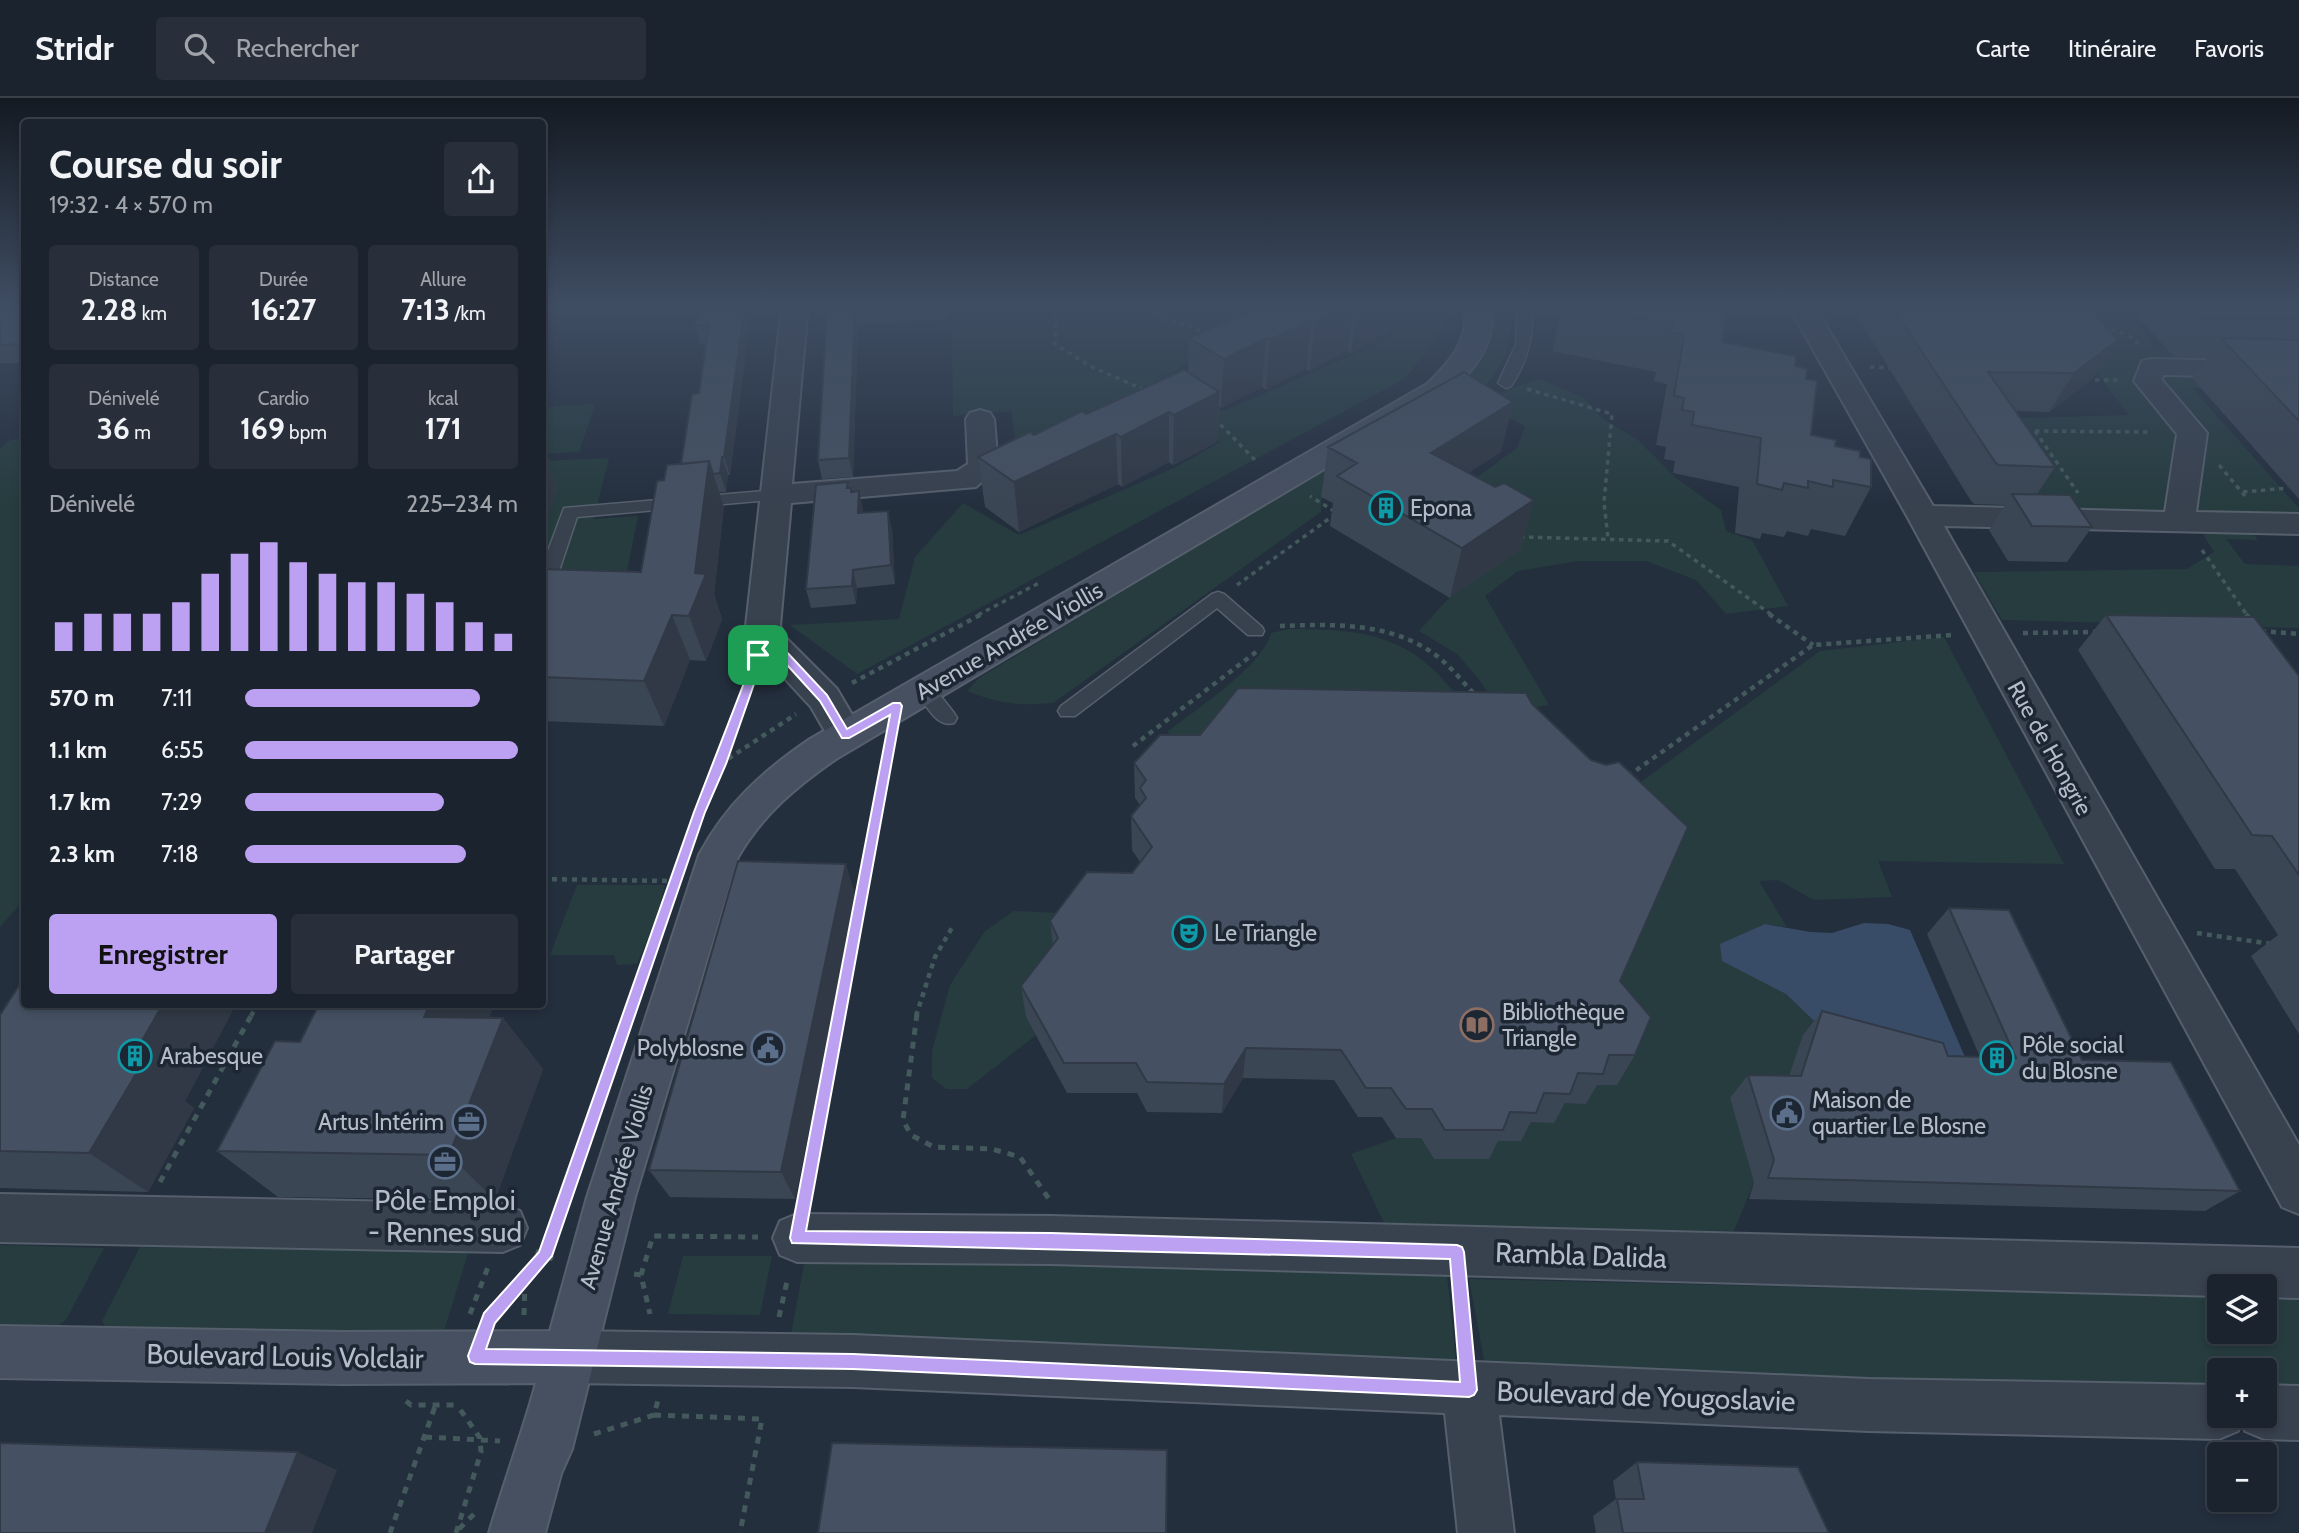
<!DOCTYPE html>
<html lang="fr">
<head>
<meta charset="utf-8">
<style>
	body { margin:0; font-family:Cabin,sans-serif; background:#282f3a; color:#f1f3f6; height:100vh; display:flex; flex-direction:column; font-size:26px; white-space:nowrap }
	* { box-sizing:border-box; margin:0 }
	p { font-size:23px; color:#a0a4aa }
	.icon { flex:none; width:38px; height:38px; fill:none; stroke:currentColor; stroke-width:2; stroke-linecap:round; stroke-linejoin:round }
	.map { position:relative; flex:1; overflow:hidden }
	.panel { position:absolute; left:21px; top:21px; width:525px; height:889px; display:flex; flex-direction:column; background:#1b232e; border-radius:7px; box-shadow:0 4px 10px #0003,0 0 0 2px #39404a }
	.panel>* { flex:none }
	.tools { position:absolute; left:2207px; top:1176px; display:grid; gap:14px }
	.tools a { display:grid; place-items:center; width:70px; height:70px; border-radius:7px; background:#1b232e; box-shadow:0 4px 10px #0003,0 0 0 2px #39404a; font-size:35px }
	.pin { position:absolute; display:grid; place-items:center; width:60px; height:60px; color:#fff; margin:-30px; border-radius:14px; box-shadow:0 4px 10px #0006 }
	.round { display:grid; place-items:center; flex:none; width:74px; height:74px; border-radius:7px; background:#282f3a }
	.headline { display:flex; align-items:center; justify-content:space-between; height:119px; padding:0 28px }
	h1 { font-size:38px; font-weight:800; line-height:52px }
	.stats { display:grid; grid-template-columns:repeat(3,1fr); gap:10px; height:119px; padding:7px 28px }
	.stats div { display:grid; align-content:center; border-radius:7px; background:#282f3a; text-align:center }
	.stats b { font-size:30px; font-weight:800 }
	.stats small { font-size:19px; font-weight:400 }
	.stats p { font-size:19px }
	.chart { height:196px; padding:14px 28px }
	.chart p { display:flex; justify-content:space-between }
	.chart svg { width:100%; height:126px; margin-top:7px; stroke:#bca0f2; stroke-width:6 }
	.primary-button { display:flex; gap:14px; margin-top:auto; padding:14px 28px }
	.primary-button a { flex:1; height:80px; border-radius:7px; background:#bca0f2; color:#111; font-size:28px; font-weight:800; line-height:80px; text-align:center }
	.primary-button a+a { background:#282f3a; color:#f1f3f6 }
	ul { padding:0 28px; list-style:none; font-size:23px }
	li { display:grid; grid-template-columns:112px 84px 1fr; align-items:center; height:52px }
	li i { height:18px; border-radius:9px; background:#bca0f2 }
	header { display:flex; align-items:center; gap:42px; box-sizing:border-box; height:98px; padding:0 35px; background:#1b232e; border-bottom:2px solid #39404a }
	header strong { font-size:33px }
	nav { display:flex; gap:38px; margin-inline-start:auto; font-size:24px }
	.search { width:490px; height:63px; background:#282f3a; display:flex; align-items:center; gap:18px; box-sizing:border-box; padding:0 24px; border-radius:7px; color:#a0a4aa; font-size:26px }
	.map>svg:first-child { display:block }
</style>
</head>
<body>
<header>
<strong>Stridr</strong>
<div class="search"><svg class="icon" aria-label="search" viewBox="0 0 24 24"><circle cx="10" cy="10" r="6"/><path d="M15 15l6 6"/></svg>Rechercher</div>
<nav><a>Carte</a><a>Itinéraire</a><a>Favoris</a></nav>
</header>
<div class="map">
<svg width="2299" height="1435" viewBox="0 0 2299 1435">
	<rect width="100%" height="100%" fill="#242f3e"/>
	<path fill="#263c3f" d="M952 207H1444L1446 227 1406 280 857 576 790 527 899 521 915 459 963 405 1019 437 1176 369 1220 344 1185 319 1178 287 1223 313 1354 257 1394 235 1347 209 1212 252 1160 281 1084 333 1019 363 1011 313 953 318Z
		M1488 207H1514L1506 256 1493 279 1475 301 1322 399 1321 414 1053 605C1017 608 1001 606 967 593L979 580 1289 393 1388 331 1491 224Z
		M2045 207 2121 208 2157 250 2299 254V292L2192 290 2299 410V422L1960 414 1953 406 2035 408 1992 321 2129 317Z
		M1539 281 1583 299 1602 320 1638 342 1675 379 1721 412 1726 433 1752 442 1788 508 1726 516 1696 482 1646 463H1578L1518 473 1485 498 1549 607 1500 615 1481 584 1457 556 1419 533 1447 502 1519 452 1447 401 1517 350 1525 328 1488 310 1506 292Z
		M595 306 579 354 543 356 542 309Z
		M24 339V802L0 829V351L8 343Z
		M609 360 594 421 638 418 622 499 543 497 542 363Z
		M2207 431 2250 432 2258 442 2226 441 2245 466 2299 468V530L2002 522 1974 474 2187 471 2214 454 2204 438Z
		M1289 531C1370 531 1416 538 1465 609L1184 645 1167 634C1195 612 1263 568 1271 535Z
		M1944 539 2064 766 1878 763 1892 799 1814 802 1778 782 1759 783 1787 829 1765 826 1722 862 1786 896 1839 947 1754 1084 1734 1133 1387 1131 1351 1056 1396 1040H1421L1434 1061 1496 1043 1528 1024 1603 914 1612 705 1820 553Z
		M577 787H665L656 820 637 866 617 867 614 857H550Z
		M1014 813 1083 816 1026 919 1036 937 967 991H946L932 980V953L950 887 985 833Z
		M0 1147 104 1150 66 1222 40 1241 0 1240Z
		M140 1149 469 1152 441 1243 114 1242 102 1223Z
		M683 1158H772L760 1217 668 1216Z
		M805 1161 1447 1177 1457 1273 789 1247Z
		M1469 1181 2219 1199V1234H2264L2265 1201H2299V1288L2265 1287 2264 1272H2219V1287L2146 1289 1486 1272Z"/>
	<path fill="#394c67" d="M1864 825 1888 826 1910 832 1968 966 1839 947 1786 896 1722 863 1720 846 1765 826 1810 834 1832 835Z"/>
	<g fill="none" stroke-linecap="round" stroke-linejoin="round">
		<defs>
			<path id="lane" d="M1518 207H1532C1534 237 1528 263 1511 288L1506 290 1498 285 1516 247Z
				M775 392 781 393 783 397 781 401 577 419 556 482 553 486 542 488V469L564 410Z
				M1218 494 1224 496 1262 529 1264 533 1262 537H1248L1217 510 1075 618H1061L1058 613 1061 608 1212 496Z
				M925 585 932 587 954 615 957 620 954 625C937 630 928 609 918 597L915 592 918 587Z"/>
			<path id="street" d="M782 207H808L792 386 957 373 968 366 966 321 970 315 980 312 990 315 994 321 998 369 976 389 791 405 780 528 787 541 837 591 864 637 859 647 846 650 833 647 811 609 763 557 746 528Z
				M1788 207H1814L1933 408 2165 414 2177 336 2134 283 2142 263 2152 261 2299 264V280L2163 277 2162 282 2207 335 2196 414 2299 416V436L1944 428 2299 1047V1116L2282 1109 1907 418Z
				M0 1096 503 1106 520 1113 527 1130 520 1147 503 1154 0 1144Z
				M797 1116 1051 1118 2299 1150V1200L2264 1199V1188H2219V1198L1051 1166 797 1164 780 1157 773 1140 780 1123Z
				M570 1233 853 1237 1868 1281 2219 1287V1318H2264V1287L2299 1288V1342L2264 1341 2245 1333 2242 1324 2238 1333 2219 1341 1868 1333 1499 1317 1514 1435H1458L1445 1315 853 1289 570 1285 552 1277 544 1259 552 1241Z"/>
			<path id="secondary" d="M1464 207H1490C1499 245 1472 273 1447 298L836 661C797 688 762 717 738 759L635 1099 572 1351 561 1376 545 1435H489C504 1384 522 1336 536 1285L342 1286 0 1280V1228L342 1234 550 1233 587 1099 699 757C726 706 763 673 810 641L1427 286C1451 263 1470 242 1464 207Z"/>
		</defs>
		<use href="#lane" stroke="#565f6c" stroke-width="3"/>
		<use href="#street" stroke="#565f6c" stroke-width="4"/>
		<use href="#secondary" stroke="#565f6c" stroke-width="4"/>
		<path stroke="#44595c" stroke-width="3.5" stroke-dasharray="4.5 4.5" stroke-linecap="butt" d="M1056 207 1055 246 1090 268 1147 293
			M1139 207 1163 221 1193 228 1206 237
			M1414 207 1448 210
			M2103 228 2129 238 2139 246
			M1870 269 1892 270
			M2095 282H2122
			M1527 291 1612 316 1604 404 1608 440
			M1214 320 1256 363
			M2035 333 2152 334
			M2035 333 2078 395
			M2219 367 2245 398
			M2243 394 2288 390
			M1520 439 1668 443 1772 517
			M2202 452 2247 517
			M1237 487 1337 415 1310 398
			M978 517 1039 485"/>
		<path stroke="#44595c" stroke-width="4.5" stroke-dasharray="5 5" stroke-linecap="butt" d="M1769 516 1813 547
			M2246 516 2251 522
			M1280 528C1334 526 1392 524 1437 558 1451 569 1463 584 1475 597
			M2261 533 2299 536
			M2023 535 2095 534
			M852 585 982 516
			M1133 648 1256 554
			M720 666 796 616
			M1628 678 1813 547 1952 537
			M697 722 754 570
			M542 781 671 783
			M2197 835 2271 846
			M251 918 258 906
			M839 918 889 650
			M916 918 935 859 953 828"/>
		<path stroke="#44595c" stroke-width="5" stroke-dasharray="7 7" stroke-linecap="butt" d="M917 916 903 1022 911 1037 934 1049 992 1051 1020 1059 1049 1101
			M160 1084 252 916
			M805 1099 839 916
			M536 1153 553 1161
			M634 1176 641 1177 650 1216
			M641 1177 653 1138 758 1139
			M1460 1193 1465 1247
			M470 1216 488 1169
			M493 1216 545 1158 574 1070
			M524 1217 525 1184
			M779 1219 788 1179
			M406 1303 411 1307H457
			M654 1317 762 1321 740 1435
			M594 1336 654 1317 658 1302
			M425 1339 500 1343
			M459 1431 475 1415
			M390 1435 437 1303
			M456 1435 481 1354 480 1340 457 1307"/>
		<use href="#lane" fill="#38414e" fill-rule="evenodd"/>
		<use href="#street" fill="#38414e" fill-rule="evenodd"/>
		<use href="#secondary" fill="#465061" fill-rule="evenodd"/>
	</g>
	<path fill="#3b4654" d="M0 207H24V265H0Z
		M698 207H752L730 377H728L726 394H719L724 409 714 496 722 521 706 563 690 562 664 628 542 623V471L641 474 664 382 681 366 699 295 706 245 700 246 695 228Z
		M835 207H948L949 221 858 227 853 379 822 381 818 362 836 213Z
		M1264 207H1392L1388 235 1351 255 1347 252 1310 273 1306 271 1266 292 1262 289 1221 310 1219 308 1217 344 1173 367 1169 364 1122 389 1118 386 1019 434 985 409 978 359 1188 274 1189 240Z
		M1563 207H1728L1722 244 1795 268 1806 281 1811 337 1860 359 1871 389 1845 438 1811 431 1808 438 1787 433 1784 439 1762 435 1760 441 1735 435 1739 389 1673 375 1675 363 1664 361 1666 349 1656 347 1667 286 1654 283 1656 274 1552 253Z
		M1850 207H2088L2093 280 2049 314 2016 313 2055 369 2037 396 2092 429 2067 464 2008 463 1989 432 2005 407 1974 406 1971 403Z
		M2127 207H2299V401L2192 280 2207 260 2174 259Z
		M1513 304 1501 354 1468 375 1495 389 1534 402 1520 452 1450 500 1330 428 1333 405 1321 399 1328 349Z
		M848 384 849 390 863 411V414L892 431 895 486 857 490 856 506 811 510 806 491Z
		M2106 517 2299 578V936L2251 858 2278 837 2235 771H2215L2078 552Z
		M1134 665 1620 883 1635 957 1617 987H1597L1586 1006 1565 1005 1554 1025 1531 1024 1521 1043H1498L1489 1061H1434L1421 1040H1396L1382 1019H1358L1334 982 1243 980 1222 1015 1147 1014 1137 995H1067L1026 919 1021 888 1053 847 1050 823 1132 775 1140 764 1132 752 1131 718 1140 707 1135 700Z
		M856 800 795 1101 670 1099 649 1072Z
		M1949 810 2082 962 2240 1093 2205 1113 1749 1101 1754 1084 1730 1000 1748 977 1789 978 1803 937 1822 913 1948 958 1980 959 1927 836Z
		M24 906H236L185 1003 194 1010 148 1094 0 1090V917Z
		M319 906H494L489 920H503L543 971 495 1102 278 1099 217 1053 300 944Z
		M1637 1364 1829 1435H1596L1593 1418 1616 1401 1613 1383Z"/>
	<path fill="#303945" d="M745 207H752L730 377 724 359Z
		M1348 207H1354L1347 252 1310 273 1315 224Z
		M1358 207H1392L1388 235 1351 255Z
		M855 212 858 230 853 379 849 360Z
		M1311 222 1306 271 1266 292 1270 242Z
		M1266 240 1262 289 1221 310 1224 261Z
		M2118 242 2093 280 2049 314 2074 275Z
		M1219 294 1217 344 1173 367 1174 317Z
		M1513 304 1501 354 1421 405 1431 355Z
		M1169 314V364L1122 389 1121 339Z
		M1116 336 1118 386 1019 434 1014 384Z
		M542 345 550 362 548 366 559 390 542 435Z
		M722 359 728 377 726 394 720 375Z
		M709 363 724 409 714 496 722 521 706 563 689 518Z
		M859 393 863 411 862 433 858 415Z
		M1534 402 1520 452 1450 500 1462 450Z
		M888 413 892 431 895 486 891 467Z
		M853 472 857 490 856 506 852 488Z
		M672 517 690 562 664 628 644 583Z
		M846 766 856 800 795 1101 781 1074Z
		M163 906H236L185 1003 194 1010 148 1094 89 1055 127 969Z
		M430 906H494L469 970 424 919Z
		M503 920 543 971 495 1102 449 1057Z
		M1246 950 1243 980 1222 1015 1224 986Z
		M298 1354 337 1372 312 1435H265Z"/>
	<path fill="#455162" stroke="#303945" stroke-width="2" d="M0 207H24V243L21 246 0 247Z
		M698 207H745L724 359H722L720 375 713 376 709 363 681 366 692 296 699 295 709 226 695 228Z
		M1264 207H1348L1315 224 1311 222 1270 242 1266 240 1224 261 1189 240Z
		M1573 207H1728L1722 244 1796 258 1795 268 1807 271 1806 281 1817 283 1811 337 1836 342 1835 348 1860 353V359L1871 361V389L1833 382V389L1808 383V390L1784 385 1782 392 1757 386 1761 340 1692 327 1694 314 1682 312 1684 300 1674 298 1684 237 1671 235 1673 226Z
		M1891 207H2088L2118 242 2074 275 1988 274 2055 369 1998 367 1995 364Z
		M2189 207H2299V221L2201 219Z
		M855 212 849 360 818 362 827 213Z
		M2221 240 2299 242V323Z
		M1184 272 1219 294 1174 317 1169 314 1121 339 1116 336 1014 384 978 359 1030 334 1034 337 1082 313 1086 316Z
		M1464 274 1513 304 1431 355 1495 389 1504 385 1534 402 1462 450 1337 378 1357 365 1328 349Z
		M709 363 695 475 706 476 689 518 672 517 644 583 542 579V471L641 474 657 383 664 382 667 367Z
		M848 384 847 390H851V394L859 393 858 415 888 413 891 467 853 472 852 488 806 491 816 387Z
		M2012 396 2070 397 2092 429 2032 428Z
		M2106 517 2254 519 2299 578V777L2272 738 2252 737Z
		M1238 590 1526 595 1532 606 1591 662 1606 667 1619 664 1688 729 1620 883 1651 919 1635 957H1609L1603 976 1578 975 1570 996 1544 995 1536 1015 1510 1014 1503 1032H1445L1432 1011H1406L1391 990H1366L1341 952 1246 950 1224 986 1147 984 1136 965H1064L1021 888 1058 840 1050 823 1087 774 1132 775 1152 749 1131 718 1146 700 1140 690 1146 682 1134 665 1160 637H1200Z
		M738 763 846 766 781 1074 649 1072Z
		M1949 810 2009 812 2082 962 2171 964 2240 1093 1768 1080 1774 1062 1748 977 1801 978 1822 913 1943 945 1948 958 2016 960Z
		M24 880V906H163L127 969H140L89 1055 0 1053V917Z
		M319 906H430L424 919 503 920 449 1057 217 1053 275 943 300 944Z
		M0 1345 298 1354 265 1435H0Z
		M832 1345 1167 1352 1166 1435H818Z
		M1637 1364 1798 1369 1829 1435H1623L1617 1401H1644Z"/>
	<linearGradient id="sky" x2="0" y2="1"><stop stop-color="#141a22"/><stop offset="0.51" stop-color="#3f4d63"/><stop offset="1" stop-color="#3f4d63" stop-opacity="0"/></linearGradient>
	<rect width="2299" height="408" fill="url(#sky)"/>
	<path fill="#bca0f2" stroke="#fff" stroke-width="2" fill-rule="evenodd" d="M763 536H770L827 597 847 631 893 605H900L902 608 806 1133 1051 1135 1457 1147 1462 1149 1464 1154 1477 1292 1474 1297 1469 1299 853 1271 475 1266 470 1264 468 1258 484 1215 539 1154 694 714ZM768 546 820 603 842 640H849L890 617 790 1140 792 1145 1450 1161 1460 1284 853 1256 486 1251 495 1225 552 1158 705 714 726 666Z"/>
	<defs>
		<symbol id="building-ring" viewBox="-11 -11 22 22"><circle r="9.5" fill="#1d2633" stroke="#0f9aa8" stroke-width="1.5"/><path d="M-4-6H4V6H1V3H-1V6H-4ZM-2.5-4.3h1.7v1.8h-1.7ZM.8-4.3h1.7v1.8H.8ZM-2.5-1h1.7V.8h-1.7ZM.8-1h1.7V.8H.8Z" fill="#0f9aa8"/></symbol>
		<symbol id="theatre-ring" viewBox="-11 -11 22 22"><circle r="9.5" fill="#1d2633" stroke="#0f9aa8" stroke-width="1.5"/><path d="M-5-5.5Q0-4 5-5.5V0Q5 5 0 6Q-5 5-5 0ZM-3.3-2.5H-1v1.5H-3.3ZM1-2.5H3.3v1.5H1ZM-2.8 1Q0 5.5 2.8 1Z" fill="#0f9aa8"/></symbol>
		<symbol id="library-ring" viewBox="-11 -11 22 22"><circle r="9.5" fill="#1d2633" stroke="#8d6e63" stroke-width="1.5"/><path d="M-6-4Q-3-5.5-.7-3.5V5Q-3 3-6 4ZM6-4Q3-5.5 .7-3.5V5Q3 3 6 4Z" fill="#8d6e63"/></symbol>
		<symbol id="civic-ring" viewBox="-11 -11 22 22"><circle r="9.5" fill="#1d2633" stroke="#5c6f8a" stroke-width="1.5"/><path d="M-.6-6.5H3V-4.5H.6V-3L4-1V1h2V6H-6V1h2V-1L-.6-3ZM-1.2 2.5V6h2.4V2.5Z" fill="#5c6f8a"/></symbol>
		<symbol id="office-ring" viewBox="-11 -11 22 22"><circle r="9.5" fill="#1d2633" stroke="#5c6f8a" stroke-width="1.5"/><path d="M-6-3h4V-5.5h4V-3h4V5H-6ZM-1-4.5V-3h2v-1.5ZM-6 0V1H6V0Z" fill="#5c6f8a"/></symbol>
	</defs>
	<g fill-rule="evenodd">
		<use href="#building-ring" x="1367" y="391" width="38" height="38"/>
		<use href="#theatre-ring" x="1170" y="816" width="38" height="38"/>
		<use href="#library-ring" x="1458" y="908" width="38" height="38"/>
		<use href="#civic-ring" x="749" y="931" width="38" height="38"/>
		<use href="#building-ring" x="116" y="939" width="38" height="38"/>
		<use href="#building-ring" x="1978" y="941" width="38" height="38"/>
		<use href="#civic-ring" x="1768" y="996" width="38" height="38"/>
		<use href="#office-ring" x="450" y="1005" width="38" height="38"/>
		<use href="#office-ring" x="426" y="1045" width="38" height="38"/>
	</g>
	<g text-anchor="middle" stroke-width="7" stroke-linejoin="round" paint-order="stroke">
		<g font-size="23" fill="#b4bcc9" stroke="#1d2633" text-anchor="start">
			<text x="1410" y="418">Epona</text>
			<text x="1214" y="843">Le Triangle</text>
			<text x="1502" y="922">Bibliothèque<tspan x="1502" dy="26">Triangle</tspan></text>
			<text x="2022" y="955">Pôle social<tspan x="2022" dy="26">du Blosne</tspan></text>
			<text x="744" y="958" text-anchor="end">Polyblosne</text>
			<text x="160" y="966">Arabesque</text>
			<text x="1812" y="1010">Maison de<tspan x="1812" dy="26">quartier Le Blosne</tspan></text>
			<text x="444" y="1032" text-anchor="end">Artus Intérim</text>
		</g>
		<g font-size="23" fill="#b4bcc9" stroke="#1d2633">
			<text transform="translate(1009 543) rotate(-30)" y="8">Avenue Andrée Viollis</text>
			<text transform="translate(2050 650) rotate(61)" y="8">Rue de Hongrie</text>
			<text transform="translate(616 1089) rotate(-74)" y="8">Avenue Andrée Viollis</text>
		</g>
		<g font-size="28" fill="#b4bcc9" stroke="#1d2633">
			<text x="445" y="1112">Pôle Emploi<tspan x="445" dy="32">- Rennes sud</tspan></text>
		</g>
		<g font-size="28" fill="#b4bcc9" stroke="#1d2633">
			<text transform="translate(1581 1157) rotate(2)" y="10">Rambla Dalida</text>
			<text transform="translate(285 1258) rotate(1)" y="10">Boulevard Louis Volclair</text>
			<text transform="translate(1646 1298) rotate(2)" y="10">Boulevard de Yougoslavie</text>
		</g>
	</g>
</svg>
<div class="tools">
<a><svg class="icon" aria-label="layers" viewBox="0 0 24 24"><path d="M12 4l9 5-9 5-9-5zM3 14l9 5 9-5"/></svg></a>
<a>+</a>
<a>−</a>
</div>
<div class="pin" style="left:758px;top:557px;background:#1e9e55"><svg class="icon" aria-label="arrive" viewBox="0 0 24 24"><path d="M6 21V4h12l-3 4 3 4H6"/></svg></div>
<section class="panel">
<div class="headline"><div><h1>Course du soir</h1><p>19:32 · 4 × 570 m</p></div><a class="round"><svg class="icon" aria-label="share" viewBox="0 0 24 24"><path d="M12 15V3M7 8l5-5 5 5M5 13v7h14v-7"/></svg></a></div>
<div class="stats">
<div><p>Distance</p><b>2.28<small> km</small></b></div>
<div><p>Durée</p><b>16:27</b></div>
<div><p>Allure</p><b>7:13<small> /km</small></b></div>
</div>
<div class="stats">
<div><p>Dénivelé</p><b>36<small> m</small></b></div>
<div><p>Cardio</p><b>169<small> bpm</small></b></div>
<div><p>kcal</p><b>171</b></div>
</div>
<div class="chart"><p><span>Dénivelé</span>225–234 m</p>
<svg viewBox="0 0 160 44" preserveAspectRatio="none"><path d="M5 44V34M15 44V31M25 44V31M35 44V31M45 44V27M55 44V17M65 44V10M75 44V6M85 44V13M95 44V17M105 44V20M115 44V20M125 44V24M135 44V27M145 44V34M155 44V38"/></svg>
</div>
<ul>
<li><b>570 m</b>7:11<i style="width:86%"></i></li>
<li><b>1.1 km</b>6:55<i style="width:100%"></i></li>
<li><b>1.7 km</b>7:29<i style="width:73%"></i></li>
<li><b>2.3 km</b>7:18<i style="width:81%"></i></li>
</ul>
<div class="primary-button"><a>Enregistrer</a><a>Partager</a></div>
</section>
</div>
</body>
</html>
